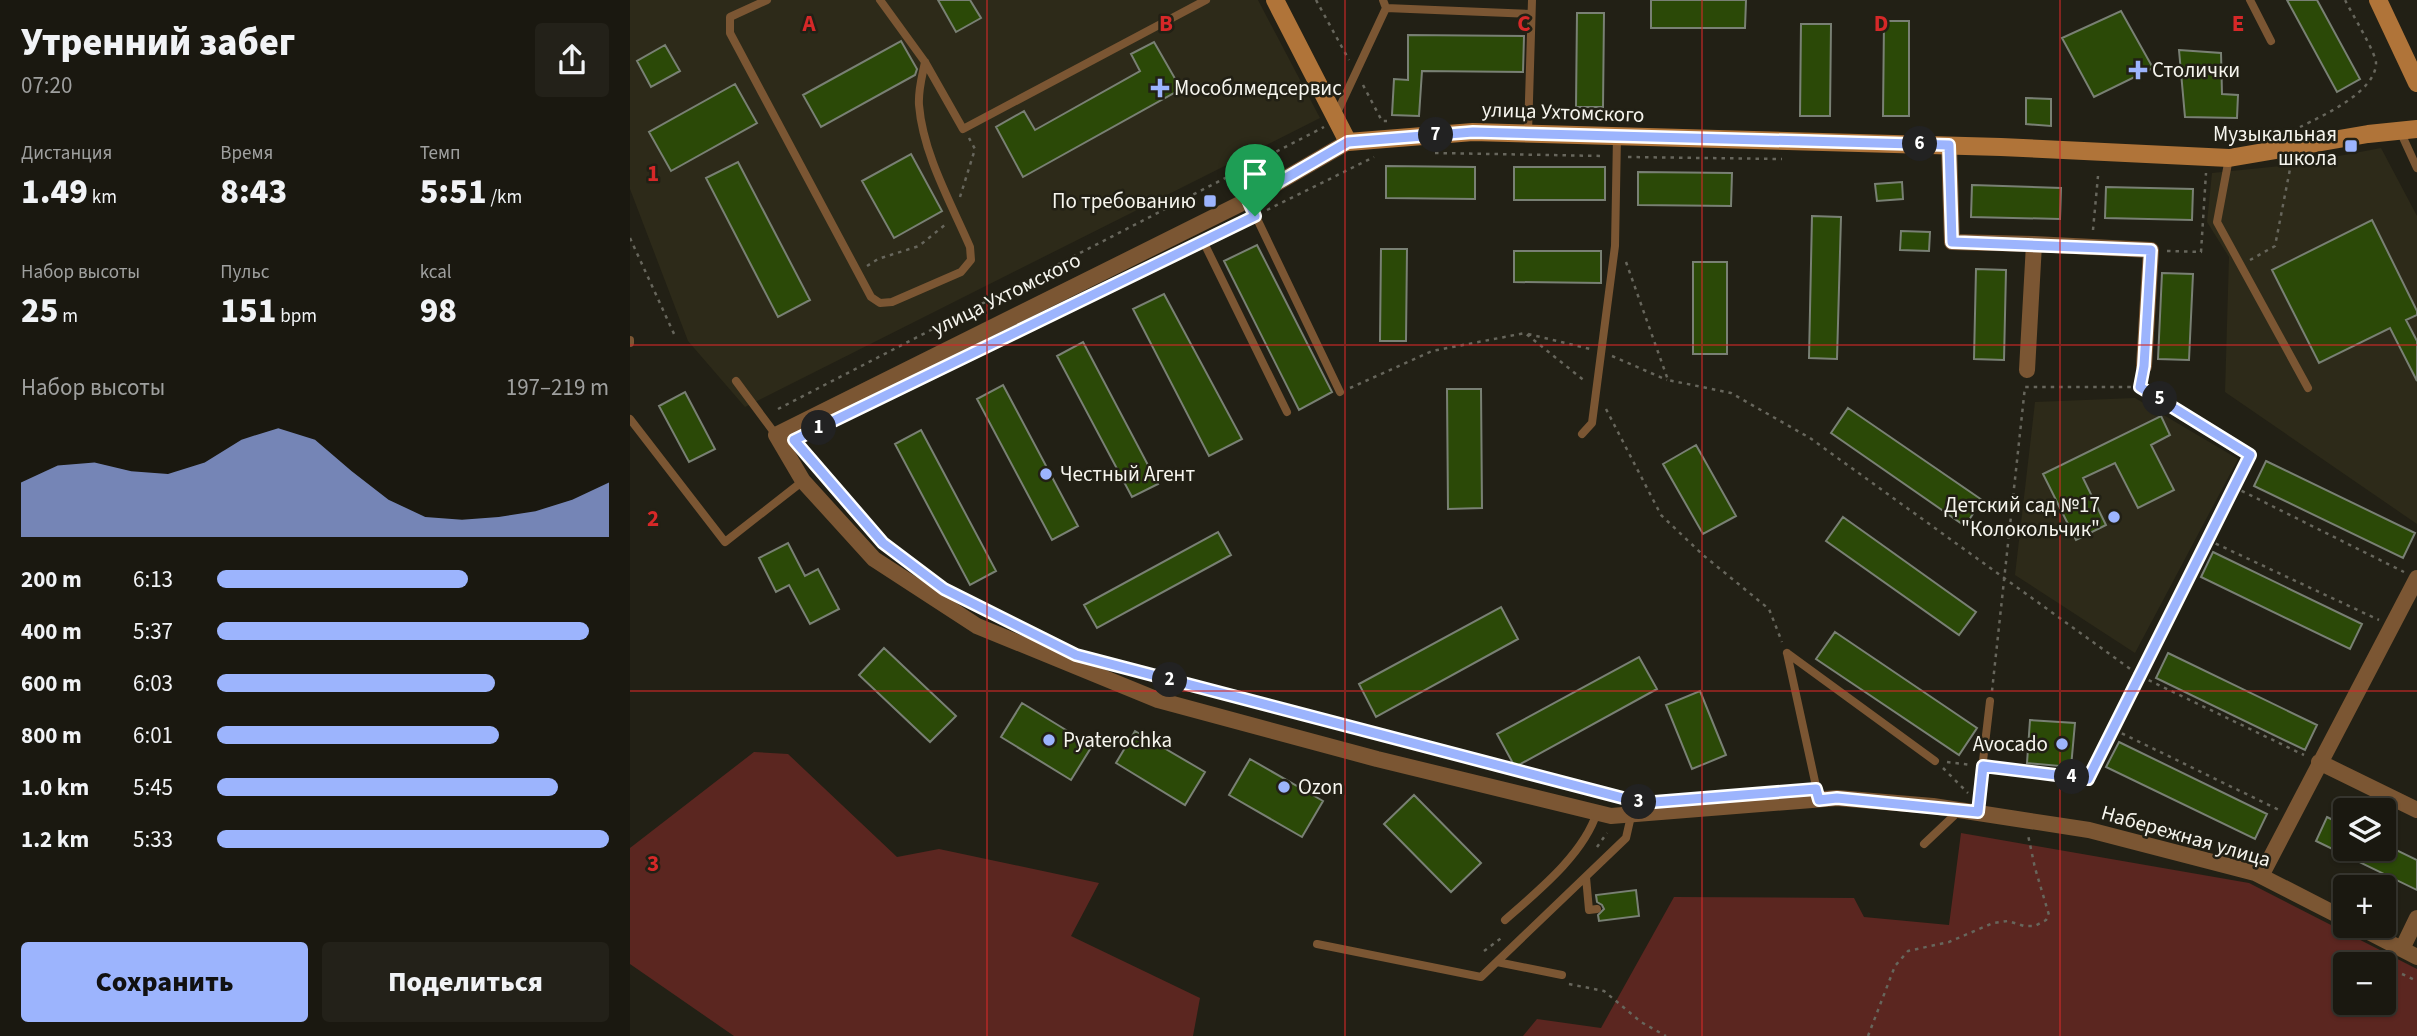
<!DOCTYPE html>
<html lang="ru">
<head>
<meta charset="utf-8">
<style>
	body { margin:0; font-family:"Source Sans 3",sans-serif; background:#232119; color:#f1f3f6; height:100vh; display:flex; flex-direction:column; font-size:26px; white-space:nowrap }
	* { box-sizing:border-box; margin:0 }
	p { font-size:23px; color:#9fa09f }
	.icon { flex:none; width:38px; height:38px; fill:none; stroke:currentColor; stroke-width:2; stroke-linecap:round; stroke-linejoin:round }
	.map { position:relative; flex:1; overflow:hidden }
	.panel { display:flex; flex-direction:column; background:#1a1810; width:630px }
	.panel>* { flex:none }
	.tools { position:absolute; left:1703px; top:798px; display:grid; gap:14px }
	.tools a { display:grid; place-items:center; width:63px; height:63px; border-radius:7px; background:#1a1810; box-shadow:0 2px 5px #0004,0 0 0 2px #383730; font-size:35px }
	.pin { position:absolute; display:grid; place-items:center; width:60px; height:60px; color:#fff; margin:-72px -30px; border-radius:50% 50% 50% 0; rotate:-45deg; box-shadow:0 0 7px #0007 }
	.pin .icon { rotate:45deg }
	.km { position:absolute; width:35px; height:35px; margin:-18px; border-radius:50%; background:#222; color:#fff; font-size:19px; line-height:35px; text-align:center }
	.round { display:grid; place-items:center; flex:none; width:74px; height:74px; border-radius:7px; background:#232119 }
	.head { display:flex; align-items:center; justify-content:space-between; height:119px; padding:0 21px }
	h1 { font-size:38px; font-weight:800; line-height:52px }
	.figures { display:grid; grid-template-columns:repeat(3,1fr); gap:10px; height:119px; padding:7px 21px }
	.figures div { display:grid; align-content:center }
	.figures b { font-size:35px; font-weight:800 }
	.figures small { font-size:19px; font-weight:400 }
	.figures p { font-size:19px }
	.chart { height:196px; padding:14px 21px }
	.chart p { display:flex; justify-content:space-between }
	.chart svg { width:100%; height:126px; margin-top:7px; fill:#9cb4fd; opacity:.7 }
	.button { display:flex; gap:14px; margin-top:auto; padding:14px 21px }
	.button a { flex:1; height:80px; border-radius:7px; background:#9cb4fd; color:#111; font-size:28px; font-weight:800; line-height:80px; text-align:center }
	.button a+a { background:#232119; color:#f1f3f6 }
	ul { padding:0 21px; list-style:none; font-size:23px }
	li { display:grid; grid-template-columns:112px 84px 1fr; align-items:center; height:52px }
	li i { height:18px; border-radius:9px; background:#9cb4fd }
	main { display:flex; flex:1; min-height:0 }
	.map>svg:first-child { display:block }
</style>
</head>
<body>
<main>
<section class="panel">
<div class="head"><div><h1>Утренний забег</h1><p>07:20</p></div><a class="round"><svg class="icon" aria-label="share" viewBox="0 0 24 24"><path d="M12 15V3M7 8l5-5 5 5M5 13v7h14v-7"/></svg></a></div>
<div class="figures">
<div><p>Дистанция</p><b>1.49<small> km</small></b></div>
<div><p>Время</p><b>8:43</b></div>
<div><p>Темп</p><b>5:51<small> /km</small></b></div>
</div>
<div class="figures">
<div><p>Набор высоты</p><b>25<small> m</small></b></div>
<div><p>Пульс</p><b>151<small> bpm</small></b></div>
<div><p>kcal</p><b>98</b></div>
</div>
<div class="chart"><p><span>Набор высоты</span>197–219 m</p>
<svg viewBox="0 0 160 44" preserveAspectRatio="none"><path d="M0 44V25L10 19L20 18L30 21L40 22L50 18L60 10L70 6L80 10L90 21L100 31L110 37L120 38L130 37L140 35L150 31L160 25V44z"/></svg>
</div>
<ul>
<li><b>200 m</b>6:13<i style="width:64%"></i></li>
<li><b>400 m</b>5:37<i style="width:95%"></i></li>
<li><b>600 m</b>6:03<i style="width:71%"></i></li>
<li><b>800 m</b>6:01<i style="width:72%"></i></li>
<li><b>1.0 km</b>5:45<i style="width:87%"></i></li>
<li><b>1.2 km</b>5:33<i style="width:100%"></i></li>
</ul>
<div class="button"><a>Сохранить</a><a>Поделиться</a></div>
</section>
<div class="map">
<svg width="1787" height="1036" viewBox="0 0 1787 1036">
	<rect width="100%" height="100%" fill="#222015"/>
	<path fill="#2d2a19" d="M0 0H628L690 118 115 407 58 341 0 189Z
		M1751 148 1787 216V524L1595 392 1599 257 1577 222 1582 173 1661 165Z
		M1505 398 1608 459 1505 653 1385 575 1405 402Z"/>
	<path fill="#5b2620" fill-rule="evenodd" d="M124 752 158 754 267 857 309 849 469 883 441 936 570 998 563 1036H104L0 964V848Z
		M1331 833 1619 883 1787 969V1036H893L907 1019 971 1028 1044 897 1224 898 1234 917 1319 925ZM1754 964V1003H1715V964Z"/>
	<path fill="#2b4907" stroke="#798074" stroke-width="2" d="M308 0H340L351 18 326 32Z
		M1021 0H1116L1115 28H1021Z
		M1657 0H1687L1730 79 1707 92Z
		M1491 11 1523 68 1464 97 1432 38Z
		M947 13H974L973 107H946Z
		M1254 21H1279V116H1253Z
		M1171 24H1201L1200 116H1170Z
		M778 35 894 36 893 72 792 71 789 116 762 115 764 79 778 80Z
		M271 41 287 69 285 75 191 127 173 95Z
		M524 42 551 89 393 177 366 127 394 111 405 130 510 71 501 54Z
		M35 45 50 71 21 87 7 61Z
		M1549 50 1591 53 1592 94 1608 95 1607 118 1555 117Z
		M105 84 127 123 41 171 19 132Z
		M1396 98 1421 99V126L1396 124Z
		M281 154 312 211 264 238 232 181Z
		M108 162 180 300 148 317 76 178Z
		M756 166 845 167V199L756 198Z
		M884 167H975V200H884Z
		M1008 172 1102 173 1101 206 1008 205Z
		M1272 182 1273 199 1247 201 1245 184Z
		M1342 185 1431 188 1430 219 1341 217Z
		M1476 187 1563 189 1562 220 1475 218Z
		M1182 216 1211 217 1207 359 1179 358Z
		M1742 220 1787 311V315L1776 320 1787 341V381L1760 328 1689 363 1642 270Z
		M1271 231 1300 232 1299 251 1270 250Z
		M627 245 702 392 669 410 594 261Z
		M751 249H777L776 341H750Z
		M884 251H971V283L884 282Z
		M1063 262H1097V354H1063Z
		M1346 269 1376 270 1374 360 1344 359Z
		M1532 273 1563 274 1559 360 1528 359Z
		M534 294 612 439 579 456 503 309Z
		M453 342 528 484 502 497 427 356Z
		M373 385 448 526 422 540 347 399Z
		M817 389H851L852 508 818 509Z
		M55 392 85 449 59 462 29 406Z
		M1218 408 1352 500 1335 526 1201 433Z
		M1531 416 1540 435 1521 445 1544 490 1508 508 1485 463 1453 478 1476 525 1446 540 1413 474Z
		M291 430 366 571 340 585 265 444Z
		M1066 445 1106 516 1073 534 1033 464Z
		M1636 461 1785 533 1773 558 1624 486Z
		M1213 517 1346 612 1329 635 1196 541Z
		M588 532 601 555 467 628 454 605Z
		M158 543 175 576 188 569 209 609 180 624 159 585 146 592 129 558Z
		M1583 552 1732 624 1720 649 1571 577Z
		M871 607 888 639 746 717 729 684Z
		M1205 632 1347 728 1329 755 1186 659Z
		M254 648 326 716 300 742 229 675Z
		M1538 653 1687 725 1675 750 1526 678Z
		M1009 657 1027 689 885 767 867 734Z
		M1070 691 1096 755 1062 769 1036 705Z
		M392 703 462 746 441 780 371 737Z
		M1400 720 1445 723 1441 767 1397 763Z
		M505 731 575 772 555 805 486 763Z
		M1489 742 1637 814 1625 839 1476 767Z
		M620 759 693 801 672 837 599 795Z
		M784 795 851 863 821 892 754 824Z
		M1697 817 1715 826V849H1754V844L1787 860V890L1686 841Z
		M1006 890 1009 916 969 921 968 915 974 909 972 905 967 902 966 895Z"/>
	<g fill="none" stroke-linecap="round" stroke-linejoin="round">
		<path stroke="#67665c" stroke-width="2.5" stroke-dasharray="3.5 5" stroke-linecap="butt" d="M686 0 719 60
			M733 85 752 121H757
			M1670 127C1692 116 1746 92 1746 63 1746 53 1721 12 1715 0
			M805 153 974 156
			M998 157 1152 159
			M330 197 345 149 339 138
			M637 210 744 157
			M1463 230 1468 176
			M0 238 45 336
			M1537 251 1571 252 1576 173
			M1620 260 1645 246 1661 164
			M996 262 1038 380 1101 393 1180 438 1510 676 1674 755
			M237 266 248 259 289 246 316 224
			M898 334 960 349
			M982 356 1037 380
			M720 388 802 351 895 333 956 382
			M148 409 694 127
			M976 409 1031 515 1073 555 1139 609 1152 642
			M178 456 253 543 265 552
			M1604 487 1774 572
			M1578 540 1749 620
			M346 605 368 616
			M497 669 992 798
			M1362 691 1395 387H1510
			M1483 729 1620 455 1510 387 1511 382
			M1317 762 1342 765
			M1363 767 1458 779 1483 729 1649 810
			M1313 768 1338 793
			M967 847 977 833
			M854 951 874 936
			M1772 974 1787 981
			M939 984 974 991 1011 1022 1036 1036
			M1238 1036 1265 966 1278 951 1319 942 1363 923 1378 921 1394 926H1405L1416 920 1419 915 1405 868 1398 835"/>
		<path stroke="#7b5633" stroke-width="8" d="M137 0 100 17V33L241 297 250 303 262 302 331 272 341 260 340 247C321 203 293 154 289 105 288 90 292 77 295 62
			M250 0 295 62 333 129 576 0
			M1620 0 1641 41
			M756 8 901 14
			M706 115 756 8 753 0
			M1770 131 1787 168
			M898 133 902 0
			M1599 158 1587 222 1678 388
			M618 200 710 392
			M573 241 657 412
			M0 340V343
			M106 381 146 435
			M0 419 95 542 173 481
			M952 434 962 423 985 246 987 136
			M1157 653 1305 761
			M1157 653 1189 800
			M1347 812 1360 701
			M1294 844 1330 810
			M956 877 959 910 967 909
			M875 920C908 891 954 854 967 812
			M687 944 851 977 996 838 1001 816
			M867 962 932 975"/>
		<path stroke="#7b5633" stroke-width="16" d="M718 142 618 200 146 435 173 481 244 559 347 626 528 700 747 759 981 816 1207 798 1303 806 1459 830 1625 873 1715 919
			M1319 145 1322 242 1404 244 1397 370
			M1404 244 1521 250 1514 366
			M1689 762 1787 810
			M1631 876 1787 578
			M1727 926 1787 957
			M1772 949 1787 918"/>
		<path stroke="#b07439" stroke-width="18" d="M645 0 718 142 843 132 1371 147 1599 158 1738 134 1787 129
			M1748 0 1787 83"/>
	</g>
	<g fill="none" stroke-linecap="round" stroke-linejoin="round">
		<defs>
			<path id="route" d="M843 132 1319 145 1322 242 1521 250 1514 366 1510 387 1620 455 1458 779 1353 766 1348 812 1207 798 1189 800 1186 789 1012 803 446 655 314 589 253 543 164 440 625 216 618 200 718 142Z"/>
		</defs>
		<use href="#route" stroke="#fff" stroke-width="14"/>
		<use href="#route" stroke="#9cb4fd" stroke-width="9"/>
	</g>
	<path fill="none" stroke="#d62828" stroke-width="2" stroke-opacity="0.55" d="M357 0V1036M715 0V1036M1072 0V1036M1430 0V1036M0 345H1787M0 691H1787"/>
	<g fill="#9cb4fd" stroke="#222015" stroke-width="2.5">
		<path d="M1504.5 59.5h7v7h7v7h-7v7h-7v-7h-7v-7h7z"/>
		<path d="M526.5 77.5h7v7h7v7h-7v7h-7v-7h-7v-7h7z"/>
		<rect x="1714" y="139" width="14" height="14" rx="3.5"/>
		<rect x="573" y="194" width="14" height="14" rx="3.5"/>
		<circle cx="416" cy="474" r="7"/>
		<circle cx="1484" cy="517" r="7"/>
		<circle cx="419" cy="740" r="7"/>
		<circle cx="1432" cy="744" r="7"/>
		<circle cx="654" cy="787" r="7"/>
	</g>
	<g text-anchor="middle" stroke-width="5" stroke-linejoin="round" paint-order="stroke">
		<g font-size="21" fill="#f6f5ee" stroke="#222015" text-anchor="start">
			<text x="1522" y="77">Столички</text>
			<text x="544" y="95">Мособлмедсервис</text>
			<text x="1707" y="141" text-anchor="end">Музыкальная<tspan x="1707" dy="24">школа</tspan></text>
			<text x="566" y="208" text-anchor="end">По требованию</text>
			<text x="430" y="481">Честный Агент</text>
			<text x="1470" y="512" text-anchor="end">Детский сад №17<tspan x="1470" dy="24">"Колокольчик"</tspan></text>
			<text x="433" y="747">Pyaterochka</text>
			<text x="1418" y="751" text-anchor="end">Avocado</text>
			<text x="668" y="794">Ozon</text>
		</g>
		<g font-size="21" fill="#f6f5ee" stroke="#222015">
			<text transform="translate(933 112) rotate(2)" y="7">улица Ухтомского</text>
			<text transform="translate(376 294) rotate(-26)" y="7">улица Ухтомского</text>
			<text transform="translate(1556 836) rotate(16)" y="7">Набережная улица</text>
		</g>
	</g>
	<g font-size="23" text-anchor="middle" font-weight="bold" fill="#d62828" stroke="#222015" stroke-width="5" stroke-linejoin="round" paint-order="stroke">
		<text x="179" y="31">A</text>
		<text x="536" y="31">B</text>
		<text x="894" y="31">C</text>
		<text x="1251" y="31">D</text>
		<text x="1608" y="31">E</text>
		<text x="23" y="181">1</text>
		<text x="23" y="526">2</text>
		<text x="23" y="871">3</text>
	</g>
</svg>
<div class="tools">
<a><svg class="icon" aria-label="layers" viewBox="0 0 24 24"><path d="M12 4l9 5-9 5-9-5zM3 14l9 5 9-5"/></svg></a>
<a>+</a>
<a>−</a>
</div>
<div class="pin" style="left:625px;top:216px;background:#1e9e55"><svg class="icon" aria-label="arrive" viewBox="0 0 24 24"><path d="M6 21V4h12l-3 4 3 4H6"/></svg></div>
<b class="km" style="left:189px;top:428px">1</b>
<b class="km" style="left:540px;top:680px">2</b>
<b class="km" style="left:1009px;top:802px">3</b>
<b class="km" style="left:1442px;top:777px">4</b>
<b class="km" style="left:1530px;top:399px">5</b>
<b class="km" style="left:1290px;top:144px">6</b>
<b class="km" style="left:806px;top:135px">7</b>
</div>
</main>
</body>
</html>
